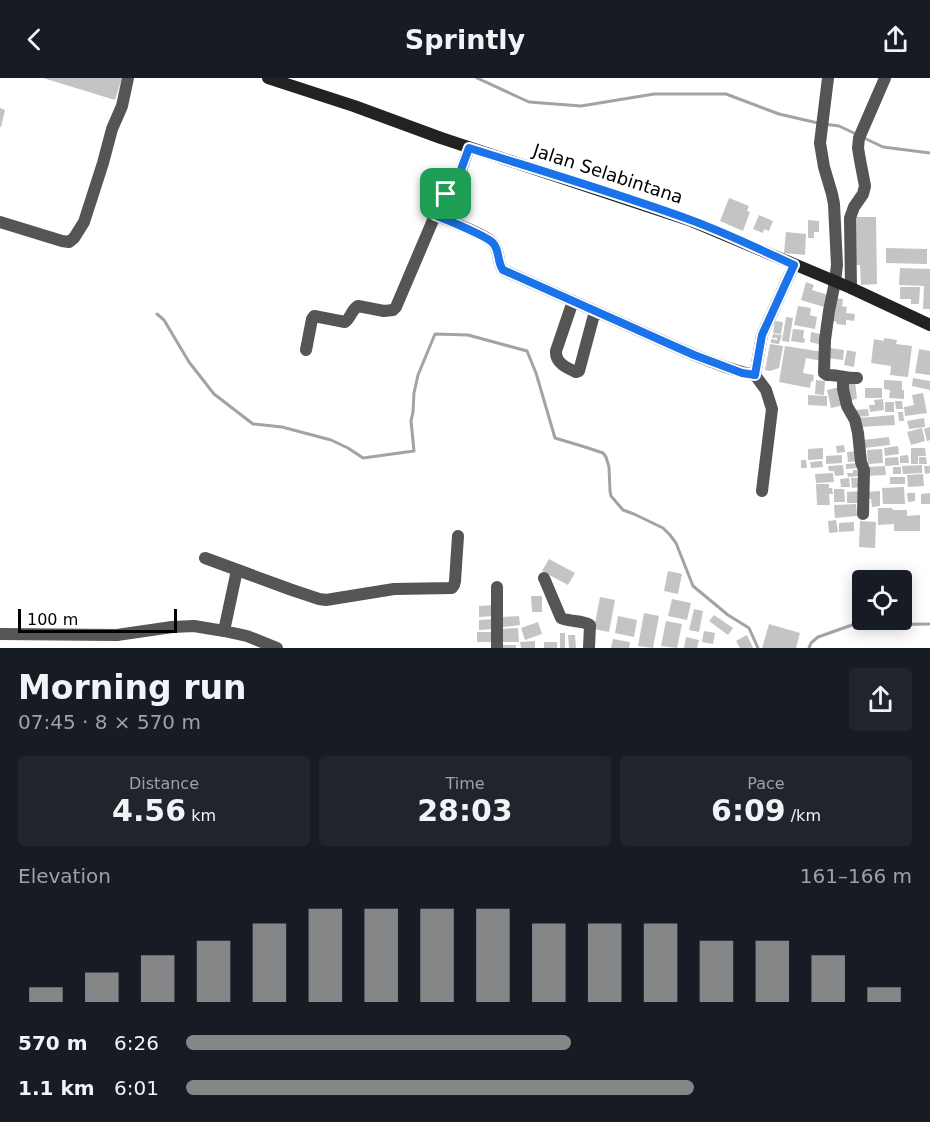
<!DOCTYPE html>
<html lang="en">
<head>
<meta charset="utf-8">
<style>
	body { margin:0; font-family:"DejaVu Sans",sans-serif; background:#20242c; color:#f1f3f6; height:100vh; display:flex; flex-direction:column; font-size:22px; white-space:nowrap }
	* { box-sizing:border-box; margin:0 }
	p { font-size:20px; color:#9ea1a6 }
	.icon { flex:none; width:33px; height:33px; fill:none; stroke:currentColor; stroke-width:2; stroke-linecap:round; stroke-linejoin:round }
	.map { position:relative; height:570px; overflow:hidden }
	.side { display:flex; flex-direction:column; background:#171b24; flex:1 }
	.side>* { flex:none }
	.controls { position:absolute; left:852px; top:492px; display:grid; gap:12px }
	.controls a { display:grid; place-items:center; width:60px; height:60px; border-radius:6px; background:#171b24; box-shadow:0 3px 15px #0003; font-size:30px }
	.scale { position:absolute; left:18px; bottom:15px; width:159px; box-sizing:border-box; padding-left:6px; border:3px solid #000; border-top:0; font-size:16px; line-height:21px; white-space:nowrap; color:#000; -webkit-text-stroke:4px #fff; paint-order:stroke }
	.pin { position:absolute; display:grid; place-items:center; width:51px; height:51px; color:#fff; margin:-26px; border-radius:12px; box-shadow:0 3px 9px #0006 }
	.round { display:grid; place-items:center; flex:none; width:63px; height:63px; border-radius:6px; background:#20242c }
	.summary { display:flex; align-items:center; justify-content:space-between; height:102px; padding:0 18px }
	h1 { font-size:33px; font-weight:600; line-height:45px }
	.stats { display:grid; grid-template-columns:repeat(3,1fr); gap:9px; height:102px; padding:6px 18px }
	.stats div { display:grid; align-content:center; border-radius:6px; background:#20242c; text-align:center }
	.stats b { font-size:30px; font-weight:600 }
	.stats small { font-size:16px; font-weight:400 }
	.stats p { font-size:16px }
	.chart { height:168px; padding:12px 18px }
	.chart p { display:flex; justify-content:space-between }
	.chart svg { width:100%; height:108px; margin-top:6px; stroke:#858687; stroke-width:6 }
	ul { padding:0 18px; list-style:none; font-size:20px }
	li { display:grid; grid-template-columns:96px 72px 1fr; align-items:center; height:45px }
	li i { height:15px; border-radius:8px; background:#858687 }
	header { display:flex; justify-content:space-between; align-items:center; height:78px; padding:0 18px; background:#171b24; font-size:27px; font-weight:600 }
	.map>svg:first-child { display:block }
</style>
</head>
<body>
<header><svg class="icon" aria-label="back" viewBox="0 0 24 24"><path d="M15 5l-7 7 7 7"/></svg>Sprintly<svg class="icon" aria-label="share" viewBox="0 0 24 24"><path d="M12 15V3M7 8l5-5 5 5M5 13v7h14v-7"/></svg></header>
<div class="map">
<svg width="930" height="570" viewBox="0 0 930 570">
	<rect width="100%" height="100%" fill="#fff"/>
	<g fill="none" stroke-linecap="round" stroke-linejoin="round">
		<path stroke="#a3a3a3" stroke-width="3" d="M477 0 529 24 581 28 654 16H726L779 36 818 45
			M824 46 839 48 858 57
			M864 60 883 69 930 75
			M157 236 164 242 189 284 214 316 253 346 282 349 331 362 348 370 363 380 414 373 411 343 413 334 414 315 418 297 435 256 468 257 527 273 536 295 555 360 585 369 603 375 606 379 609 389 610 413 611 418 623 432 634 436 663 450 670 457 676 465 693 508 728 537 749 550 758 570
			M809 570 811 565 818 559 852 547 930 546"/>
	</g>
	<path fill="#c4c4c4" d="M43 0H122L115 22Z
		M0 30 5 32 1 49H0Z
		M729 120 749 128 747 133 750 134 743 153 720 143Z
		M759 137 773 143 769 153 764 151 763 155 753 151Z
		M856 139H876L877 206 861 207 860 187H856Z
		M808 142 819 143V154H814V160H808Z
		M786 154 806 156 805 177 784 175Z
		M886 170 927 171V186L886 185Z
		M900 190 930 191V231H923L924 208 899 207Z
		M806 204 814 207 812 212 828 217 824 229 801 222Z
		M900 209H920L919 226H911V221H900Z
		M834 220 843 221 842 228 847 229 846 235 855 236 854 243 846 242V247L836 246 837 244 830 243Z
		M798 228 811 230 810 237 817 239 815 251 794 247Z
		M786 239 793 240 789 264 782 263Z
		M775 243 783 244 781 256 773 255Z
		M793 251 804 252 803 260 805 261 804 265 791 263Z
		M811 254 824 257 823 267 810 264Z
		M773 256 782 257 779 266 771 265V261L777 262V260H772Z
		M884 260 897 262 896 266 912 268 908 299 890 297 891 288 871 285 874 261 884 263Z
		M770 266 783 268 779 290 770 293 765 292Z
		M785 268 823 274 822 283 806 280 803 295 814 297 813 304 811 303 810 310 779 304Z
		M830 270 844 272 843 282 828 280Z
		M919 271 930 273V297L915 295Z
		M847 272 856 274 854 289 844 287Z
		M913 300 930 303V312L912 308Z
		M816 302 825 303 824 317 815 316Z
		M884 302 902 303V312H904V321L889 320 890 312 884 311Z
		M855 303 857 321 851 322 845 305Z
		M840 309 844 327 831 330 827 312Z
		M865 310H882V320H865Z
		M923 315 927 335 905 338 904 329 914 327 912 317Z
		M808 317 827 318V328L808 327Z
		M883 321 884 332 870 334 869 327H875L874 322Z
		M895 323H902L903 331H896Z
		M885 324H894V334H885Z
		M868 331 869 338 856 339 855 332Z
		M898 334H903L904 343H899Z
		M894 337 895 347 859 349V340Z
		M924 340 925 349 909 351 907 343Z
		M930 349V362L927 363 924 351Z
		M922 350 925 363 911 367 907 354Z
		M889 359 890 367 864 370 863 362Z
		M844 367 845 374 837 375 836 368Z
		M898 368 899 376 885 378 884 370Z
		M823 370V381L808 382V371Z
		M911 370H925L926 378H918V386H911Z
		M882 371 883 385 868 386 867 372Z
		M858 373 859 383 848 384 847 374Z
		M842 377V385L826 386V378Z
		M908 377 909 385H900V378Z
		M898 379 899 387 885 388V380Z
		M919 379H926L927 386H919Z
		M801 382H806L807 390H801Z
		M822 383 823 389 811 390 810 384Z
		M859 385V390L846 391V386Z
		M843 387 844 397 835 398 834 393H829L828 388Z
		M922 387V395L903 396 902 388Z
		M885 388 886 397 866 398V389Z
		M924 388H930V395L925 396Z
		M893 389H901V396H893Z
		M853 392H862V398L848 399 847 395H853Z
		M833 395 834 404 816 405 815 396Z
		M923 396 924 408 908 409 907 397Z
		M890 399H905V406H890Z
		M849 400 850 409H841L840 401Z
		M851 400H859L860 409 852 410Z
		M816 406H829V410H832L833 416H829L830 427H817Z
		M904 409 905 426H883L882 410Z
		M834 411H844L845 424H834Z
		M861 413 862 425H847V414Z
		M880 413V428L872 429 871 421H866V414Z
		M907 415H915V423L908 424Z
		M930 415V426H921V416Z
		M856 426 857 438 835 440 834 427Z
		M878 430H892L893 432H907V438L920 437V453H894V446L878 447Z
		M836 442 838 454 829 455 828 443Z
		M860 443 876 444 875 470 859 469Z
		M854 444V453L839 454V445Z
		M549 481 575 495 568 507 542 493Z
		M668 493 682 496 678 516 664 513Z
		M531 518H542V534H532Z
		M600 519 615 522 609 554 594 551Z
		M672 521 691 525 687 542 668 538Z
		M495 527V538L479 539V528Z
		M694 531 703 533 699 554 689 552Z
		M644 535 659 538 653 570 638 568Z
		M714 537 733 550 728 557 709 543Z
		M519 538 520 547 503 549 502 539Z
		M618 538 637 542 634 559 615 555Z
		M496 541 497 551 479 552V542Z
		M666 543 682 546 677 570 661 568Z
		M538 544 542 556 525 562 521 550Z
		M769 546 800 555 796 570H762Z
		M518 550 519 564H501V551Z
		M704 553 715 555 713 566 702 564Z
		M477 554H496V564H477Z
		M560 555H565V570H560Z
		M568 557H575L576 570H569Z
		M747 557 753 570H740L736 563Z
		M686 559 699 562 697 570H684Z
		M613 561 630 564 629 570H611Z
		M535 563V570H521L520 564Z
		M544 564H557V570H544Z
		M499 567H516V570H500Z"/>
	<g fill="none" stroke-linecap="round" stroke-linejoin="round">
		<path stroke="#555" stroke-width="12" d="M828 0 820 65 824 89 832 116 834 126 837 187 835 204 829 233 825 262 824 295 827 297C838 296 847 301 857 300
			M435 137C447 142 487 157 493 165 500 173 497 184 503 192L694 277C714 285 734 293 755 297
			M0 144 62 163 69 164 74 160 84 144 103 85 112 51 122 28 128 0
			M851 210 850 140 854 129 863 116 865 108 860 82 858 70 859 60 885 0
			M573 223 556 273C555 285 567 290 576 294L579 293 595 233
			M306 272 312 241 314 238 345 244C351 240 351 232 358 228L384 233 393 232 396 229 442 121 455 108 457 104 469 70
			M843 300V311L847 328 855 342 858 355 861 384 864 392 863 436
			M762 413 772 331 766 312 755 297 762 257 794 187
			M205 480 292 512 319 521 326 522 394 511 452 510 454 507 455 503 458 458
			M544 500 561 540C570 544 582 542 590 547L589 570
			M224 553 237 492
			M0 556 117 557 172 549 194 548 224 553 247 558 277 570
			M497 570V509"/>
		<path stroke="#222" stroke-width="12" d="M268 0 354 28 441 60 689 142 851 210 930 247"/>
	</g>
	<g fill="none" stroke-linecap="round" stroke-linejoin="round">
		<defs>
			<path id="route" d="M469 70C542 93 616 115 688 141 724 154 759 171 794 187L762 257 755 297 742 295 694 277 503 192C497 184 500 173 493 165 487 158 447 142 435 137L442 122 455 108Z"/>
		</defs>
		<use href="#route" stroke="#fff" stroke-width="12"/>
		<use href="#route" stroke="#1a73e8" stroke-width="8"/>
	</g>
	<g text-anchor="middle" stroke-width="6" stroke-linejoin="round" paint-order="stroke">
		<g font-size="18" fill="#000" stroke="#fff">
			<text transform="translate(608 96) rotate(18)" y="6">Jalan Selabintana</text>
		</g>
	</g>
</svg>
<div class="controls">
<a><svg class="icon" aria-label="locate" viewBox="0 0 24 24"><circle cx="12" cy="12" r="6"/><path d="M12 2v4M12 18v4M2 12h4M18 12h4"/></svg></a>
</div>
<div class="scale">100 m</div>
<div class="pin" style="left:446px;top:116px;background:#1e9e55"><svg class="icon" aria-label="arrive" viewBox="0 0 24 24"><path d="M6 21V4h12l-3 4 3 4H6"/></svg></div>
</div>
<section class="side">
<div class="summary"><div><h1>Morning run</h1><p>07:45 · 8 × 570 m</p></div><a class="round"><svg class="icon" aria-label="share" viewBox="0 0 24 24"><path d="M12 15V3M7 8l5-5 5 5M5 13v7h14v-7"/></svg></a></div>
<div class="stats">
<div><p>Distance</p><b>4.56<small> km</small></b></div>
<div><p>Time</p><b>28:03</b></div>
<div><p>Pace</p><b>6:09<small> /km</small></b></div>
</div>
<div class="chart"><p><span>Elevation</span>161–166 m</p>
<svg viewBox="0 0 160 44" preserveAspectRatio="none"><path d="M5 44V38M15 44V32M25 44V25M35 44V19M45 44V12M55 44V6M65 44V6M75 44V6M85 44V6M95 44V12M105 44V12M115 44V12M125 44V19M135 44V19M145 44V25M155 44V38"/></svg>
</div>
<ul>
<li><b>570 m</b>6:26<i style="width:53%"></i></li>
<li><b>1.1 km</b>6:01<i style="width:70%"></i></li>
</ul>
</section>
</body>
</html>
